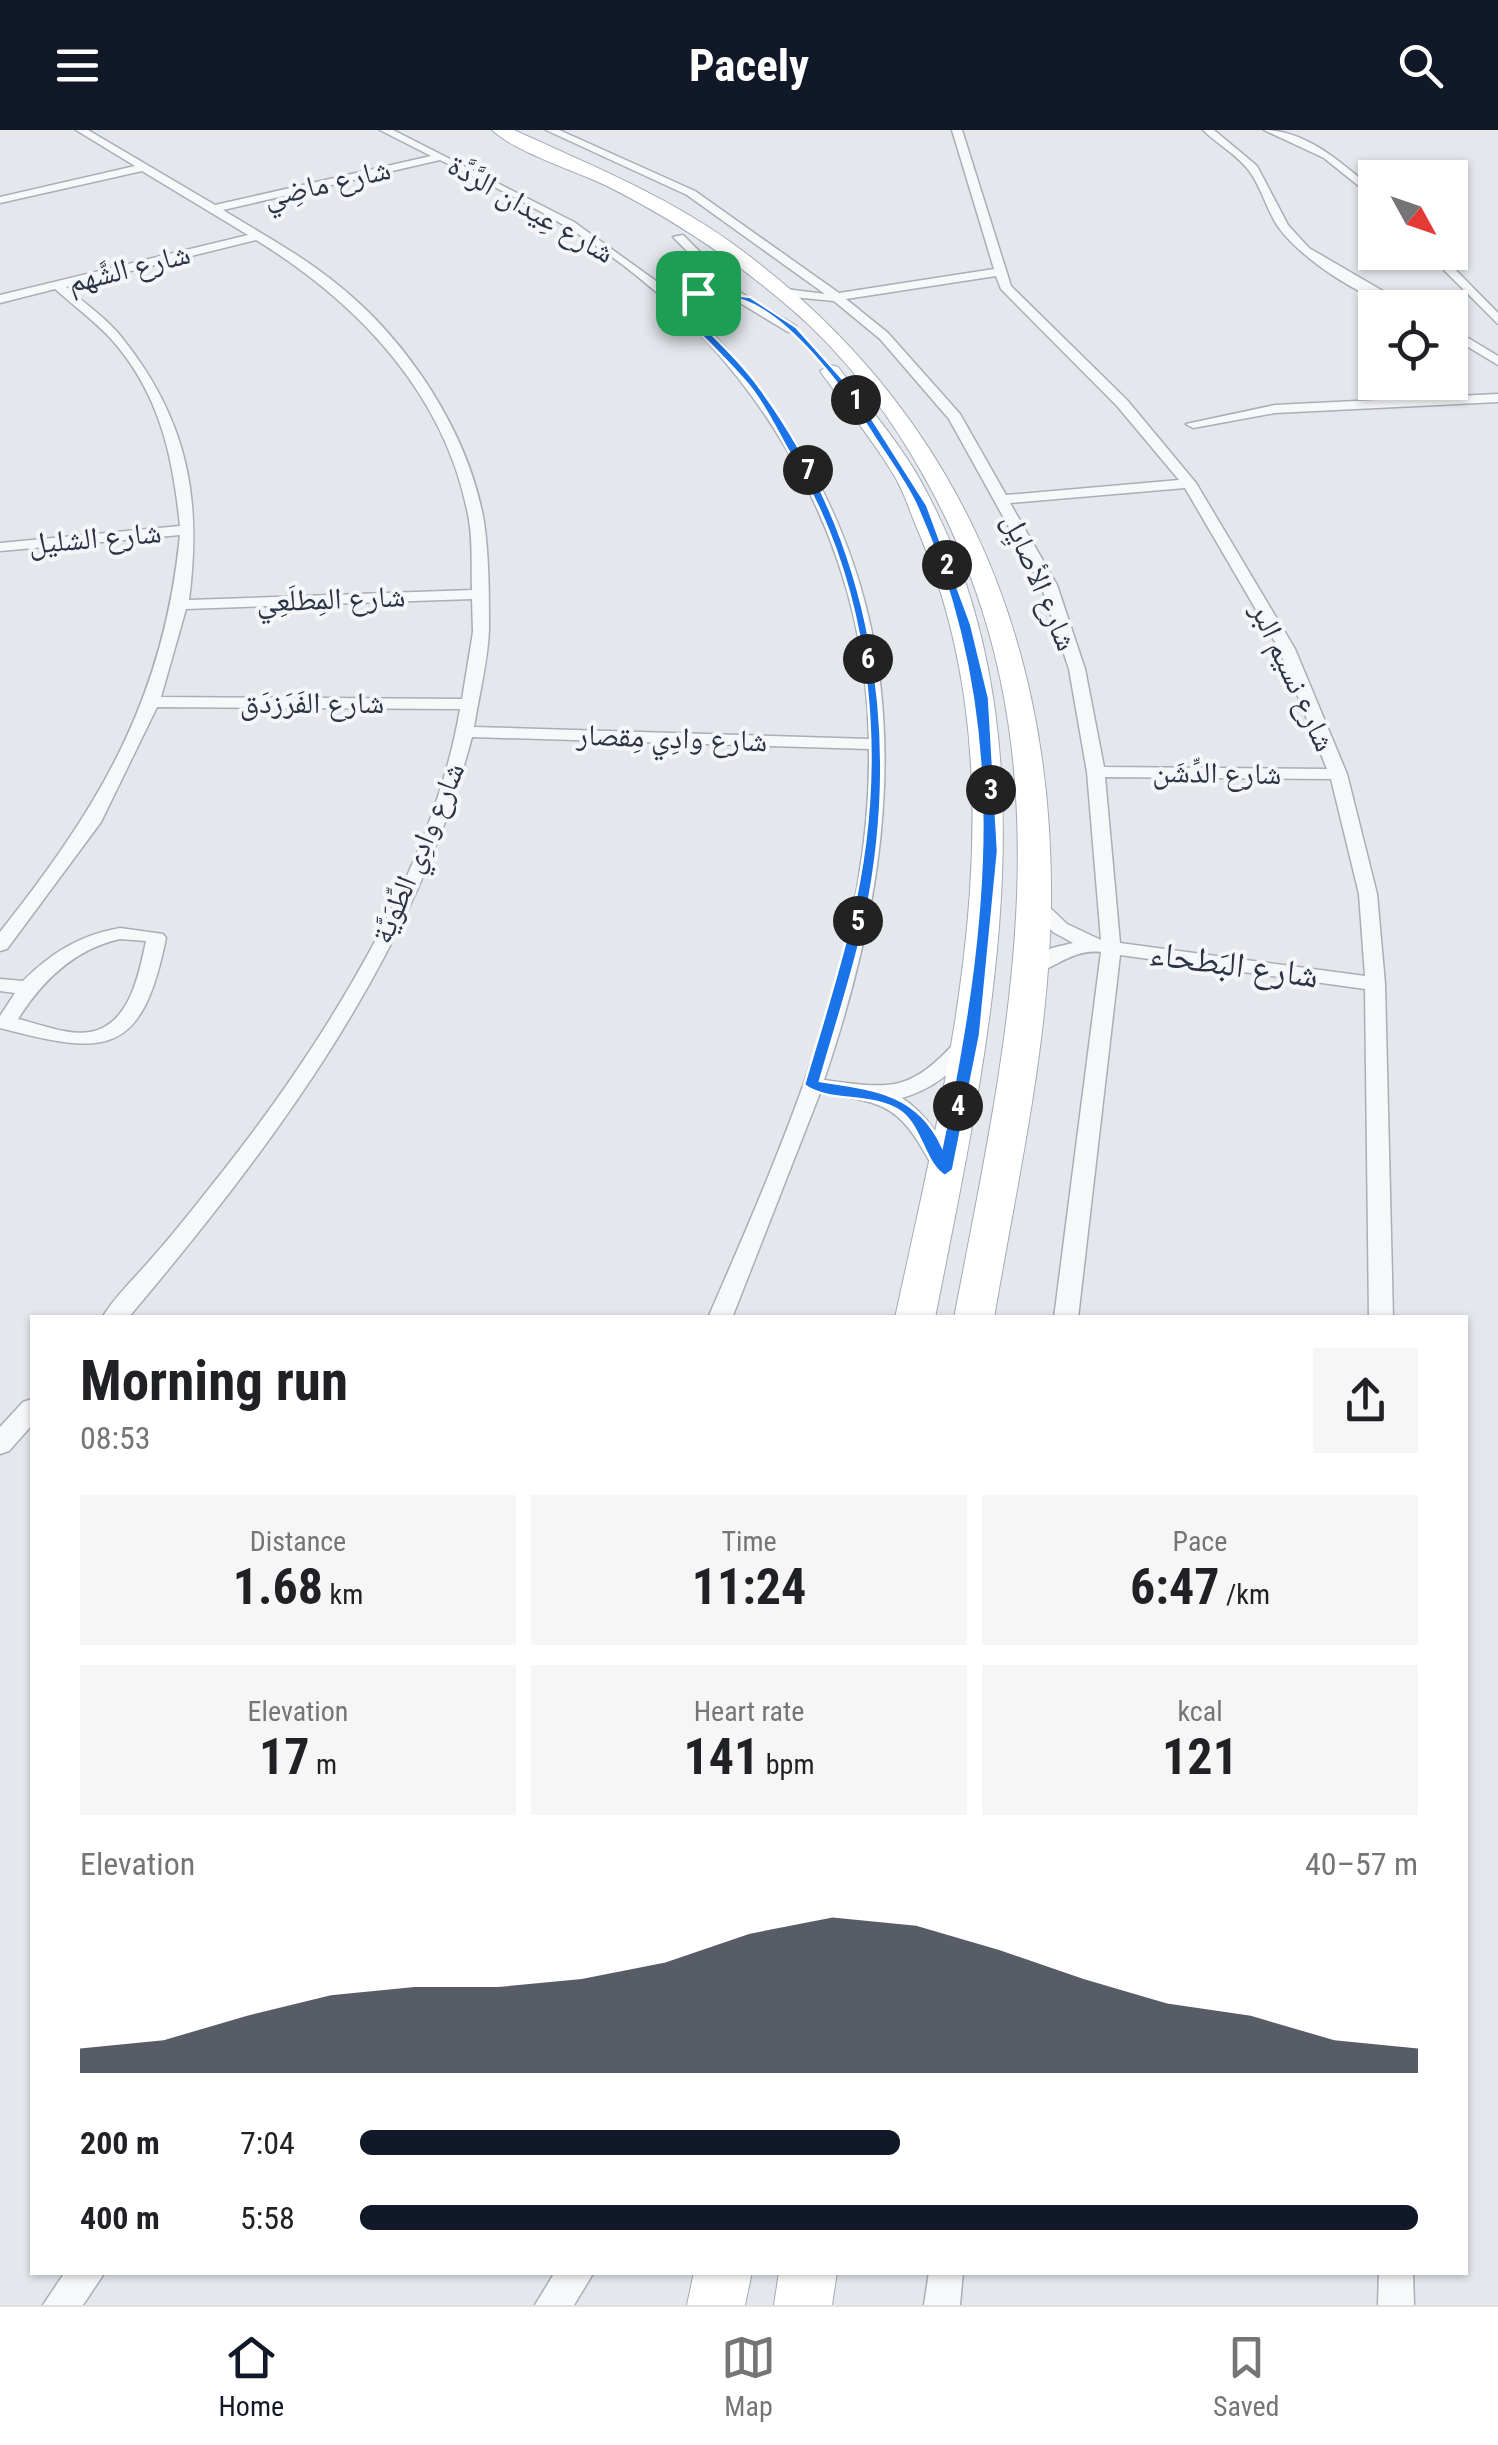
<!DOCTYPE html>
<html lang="en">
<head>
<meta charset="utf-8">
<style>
	body { margin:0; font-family:"Roboto Condensed","Noto Naskh Arabic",sans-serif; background:#f6f6f6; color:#202124; height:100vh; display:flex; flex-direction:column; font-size:38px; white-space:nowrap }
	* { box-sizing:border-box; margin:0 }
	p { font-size:32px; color:#757577 }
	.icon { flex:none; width:55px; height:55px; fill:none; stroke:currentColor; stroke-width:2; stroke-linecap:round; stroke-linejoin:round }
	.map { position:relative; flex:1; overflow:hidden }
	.side { position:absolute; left:30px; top:1185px; width:1438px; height:960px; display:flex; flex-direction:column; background:#fff; border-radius:0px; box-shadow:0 2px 8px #0004 }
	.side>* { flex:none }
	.needle { width:65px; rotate:130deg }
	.tools { position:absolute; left:1358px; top:30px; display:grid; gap:20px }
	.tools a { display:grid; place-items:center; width:110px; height:110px; border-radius:0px; background:#fff; box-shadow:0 2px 8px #0004; font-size:50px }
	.pin { position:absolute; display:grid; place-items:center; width:85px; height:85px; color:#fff; margin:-42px; border-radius:20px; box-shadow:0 5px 15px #0006 }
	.km { position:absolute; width:50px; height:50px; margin:-25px; border-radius:50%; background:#222; color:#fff; font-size:28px; line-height:50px; text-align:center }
	.round { display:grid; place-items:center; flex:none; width:105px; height:105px; border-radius:0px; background:#f6f6f6 }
	.overview { display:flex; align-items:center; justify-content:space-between; height:170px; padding:0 50px }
	h1 { font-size:55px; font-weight:700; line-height:75px }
	.metrics { display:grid; grid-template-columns:repeat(3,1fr); gap:15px; height:170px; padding:10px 50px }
	.metrics div { display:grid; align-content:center; border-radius:0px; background:#f6f6f6; text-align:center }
	.metrics b { font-size:50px; font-weight:700 }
	.metrics small { font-size:28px; font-weight:400 }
	.metrics p { font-size:28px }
	.chart { height:280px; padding:20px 50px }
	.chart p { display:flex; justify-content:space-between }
	.chart svg { width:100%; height:180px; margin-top:10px; fill:#111827; opacity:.7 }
	ul { padding:0 50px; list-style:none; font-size:32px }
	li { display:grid; grid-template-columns:160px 120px 1fr; align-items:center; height:75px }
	li i { height:25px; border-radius:12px; background:#111827 }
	header { display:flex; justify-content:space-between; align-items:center; height:130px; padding:0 50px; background:#111827; color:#fff; font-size:45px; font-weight:700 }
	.menu { display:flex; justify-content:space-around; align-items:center; height:140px; border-top:2px solid #e0e0e0; background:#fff; font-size:28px; color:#757577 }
	.menu a { display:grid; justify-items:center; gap:5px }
	.menu .on { color:#111827 }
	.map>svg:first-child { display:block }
</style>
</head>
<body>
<header><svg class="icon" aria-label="menu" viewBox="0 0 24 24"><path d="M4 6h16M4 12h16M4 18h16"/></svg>Pacely<svg class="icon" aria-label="search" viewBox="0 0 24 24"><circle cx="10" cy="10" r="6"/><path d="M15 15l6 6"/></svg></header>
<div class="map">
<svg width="1498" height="2175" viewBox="0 0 1498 2175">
	<rect width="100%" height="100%" fill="#e4e7ec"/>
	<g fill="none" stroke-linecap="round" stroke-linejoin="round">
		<defs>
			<path id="minor" d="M76 0H88L215 75 431 26 380 0H393L574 92 674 164 695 163 715 149 673 107 683 105 727 149 715 162 738 161 796 196V202H788L732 168 681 171C914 399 925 654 824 950 892 959 910 963 959 908H973L976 913 973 918C953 942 933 959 902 968 928 985 941 1010 955 1037L952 1042H936C900 978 893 973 820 963L732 1188H708C785 1010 872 816 869 619L472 607C413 829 274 1015 128 1188H102C115 1166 135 1148 151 1129 176 1101 199 1071 223 1041 323 914 433 740 460 579L157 577 101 692 7 819 0 821V802C100 676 164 569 180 405L0 421V413L180 396C173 327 160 265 113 211 96 192 74 176 55 159L0 173V165L248 105 142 41 0 73V67L135 36ZM440 30C508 63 578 98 637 146 777 258 866 429 869 609L474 597C479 565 488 531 489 499 489 465 489 426 484 392 469 303 408 211 338 155 303 126 262 104 223 80ZM256 110C359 173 448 267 469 390 473 413 471 437 472 460L189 470C202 369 188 291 123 209 108 189 84 173 66 157ZM472 469 473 502 462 569 161 567 186 479Z
				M546 0H559L695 61 839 163 994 139 952 0H962L1011 156 1127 270 1196 353 1295 519 1347 644 1377 764 1385 854 1393 1188H1369L1365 859 1120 825 1078 1188H1054L1101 822C1068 818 1048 847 1024 843L1021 839 1024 835 1052 818 1073 813 1053 802 1027 775 1029 771H1043L1067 794 1101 810 1087 642 1069 539 1041 455 949 289 880 209 834 171 782 166V160L786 159 825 164 687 65ZM996 146 1001 159 1117 276 1179 350 1006 365 960 284 888 203 846 169ZM1185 358 1279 519 1327 639 1104 637 1085 539 1057 455 1010 373ZM1105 647 1331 649 1359 764 1365 846 1120 813Z
				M1203 0H1214L1257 36 1288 95 1309 118 1412 178C1374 178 1301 129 1279 98 1267 81 1262 59 1250 42 1239 26 1217 14 1203 0Z
				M1264 0C1307 0 1344 35 1375 61V69L1324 28Z
				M1426 122H1438L1498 183V194Z
				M1450 197 1498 226V235L1450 206Z
				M1498 264V272L1275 283 1193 298 1186 294 1275 275Z
				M120 798 163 804 166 808C142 927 106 926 0 898V886L15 863 0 861V849L23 851C51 823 80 805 120 798ZM120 809 146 811C139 844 130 895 90 902 68 906 40 894 18 889 42 851 74 819 120 809Z
				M32 1269V1295L9 1321 0 1324V1297L23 1272Z
				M65 2142H105L83 2175H43Z
				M555 2142H594L574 2175H535Z
				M929 2142H963L960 2175H924Z
				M1379 2142H1413L1414 2175H1378Z"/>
			<path id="primary" d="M492 0H514C586 33 663 64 729 111 953 272 1054 503 1051 775 1049 914 1017 1052 994 1188H954C1008 906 1075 629 932 361 896 293 848 227 789 177 733 129 673 89 607 56 574 40 517 23 492 0Z
				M831 235 838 237C865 273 897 309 919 348 1064 605 988 916 935 1188H895C950 933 1025 653 919 403 911 385 905 364 895 347 873 310 845 276 820 241Z
				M694 2142H752L745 2175H687Z
				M779 2142H837L832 2175H774Z"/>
		</defs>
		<use href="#minor" stroke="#a9aeb7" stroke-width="3"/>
		<use href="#primary" stroke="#a3abb8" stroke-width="2"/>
		<use href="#minor" fill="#f7f8fa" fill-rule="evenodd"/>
		<use href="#primary" fill="#fff" fill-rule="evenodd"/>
	</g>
	<path fill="#1a73e8" stroke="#fff" stroke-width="2.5" fill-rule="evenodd" d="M698 161 750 167 796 197 857 265 927 375 971 494 989 568 998 721 980 905 953 1040 945 1046C925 1035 922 998 901 982 873 962 829 974 804 955 820 901 837 848 850 794 888 639 875 467 793 329 779 306 767 278 750 257 724 226 693 199 667 168ZM698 166C712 167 730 166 744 171 790 187 844 259 869 299 885 325 905 350 917 377 1012 589 988 796 942 1016 918 963 873 959 820 951 835 898 853 844 865 790 904 604 874 414 760 258 737 226 704 198 677 169Z"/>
	<g text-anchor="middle" stroke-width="8" stroke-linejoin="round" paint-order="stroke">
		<g font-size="30" fill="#2b3445" stroke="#f4f6f9">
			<text transform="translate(327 53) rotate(-13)" y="10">شارع ماضِي</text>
			<text transform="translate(531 79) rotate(30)" y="10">شارع عِيدان الرَّدَّة</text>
			<text transform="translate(129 138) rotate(-14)" y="10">شارع الشَّهم</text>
			<text transform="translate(95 408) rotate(-5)" y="10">شارع الشليل</text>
			<text transform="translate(1040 452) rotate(67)" y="10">شارع الأصايِل</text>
			<text transform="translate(331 469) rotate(-2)" y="10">شارع المِطلَعِي</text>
			<text transform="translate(1293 547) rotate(65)" y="10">شارع نسيم البر</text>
			<text x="312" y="583">شارع الفَرَزدَق</text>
			<text transform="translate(672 608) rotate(2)" y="10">شارع وادِي مِقصار</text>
			<text transform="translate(1217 643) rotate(1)" y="10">شارع الدِّشَن</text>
			<text transform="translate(418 723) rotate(-67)" y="10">شارع وادِي الطِّوَيَّة</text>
		</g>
		<g font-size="35" fill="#2b3445" stroke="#f4f6f9">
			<text transform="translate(1234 834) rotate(8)" y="12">شارع البَطحاء</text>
		</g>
	</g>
</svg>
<div class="tools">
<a><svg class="needle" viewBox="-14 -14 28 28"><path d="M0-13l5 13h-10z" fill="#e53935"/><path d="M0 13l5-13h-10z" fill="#757577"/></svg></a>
<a><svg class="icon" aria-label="locate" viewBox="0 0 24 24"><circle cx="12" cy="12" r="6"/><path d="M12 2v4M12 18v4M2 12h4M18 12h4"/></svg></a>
</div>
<div class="pin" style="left:698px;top:163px;background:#1e9e55"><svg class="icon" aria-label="arrive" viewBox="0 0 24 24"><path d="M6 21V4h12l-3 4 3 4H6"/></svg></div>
<b class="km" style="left:856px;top:270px">1</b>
<b class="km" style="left:947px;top:435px">2</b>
<b class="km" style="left:991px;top:660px">3</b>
<b class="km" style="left:958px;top:976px">4</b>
<b class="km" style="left:858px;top:791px">5</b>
<b class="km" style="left:868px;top:529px">6</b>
<b class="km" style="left:808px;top:340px">7</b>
<section class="side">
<div class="overview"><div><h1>Morning run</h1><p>08:53</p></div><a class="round"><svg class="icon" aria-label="share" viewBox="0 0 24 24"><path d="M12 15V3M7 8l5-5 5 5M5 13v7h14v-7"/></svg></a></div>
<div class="metrics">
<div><p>Distance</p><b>1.68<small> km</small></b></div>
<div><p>Time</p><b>11:24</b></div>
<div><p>Pace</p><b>6:47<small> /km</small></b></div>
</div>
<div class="metrics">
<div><p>Elevation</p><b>17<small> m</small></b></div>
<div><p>Heart rate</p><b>141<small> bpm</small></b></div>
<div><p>kcal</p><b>121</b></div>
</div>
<div class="chart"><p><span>Elevation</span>40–57 m</p>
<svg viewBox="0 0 160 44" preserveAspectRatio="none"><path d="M0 44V38L10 36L20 30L30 25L40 23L50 23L60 21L70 17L80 10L90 6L100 8L110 14L120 21L130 27L140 30L150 36L160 38V44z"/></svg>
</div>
<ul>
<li><b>200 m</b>7:04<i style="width:51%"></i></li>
<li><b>400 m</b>5:58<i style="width:100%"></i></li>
</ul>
</section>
</div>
<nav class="menu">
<a class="on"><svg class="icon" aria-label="home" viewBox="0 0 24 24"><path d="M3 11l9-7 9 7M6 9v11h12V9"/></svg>Home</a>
<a><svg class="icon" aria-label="map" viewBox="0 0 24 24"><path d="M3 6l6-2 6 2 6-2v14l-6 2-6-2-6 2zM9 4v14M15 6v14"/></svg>Map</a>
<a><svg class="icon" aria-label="saved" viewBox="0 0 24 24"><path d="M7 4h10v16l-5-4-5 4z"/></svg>Saved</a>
</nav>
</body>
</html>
